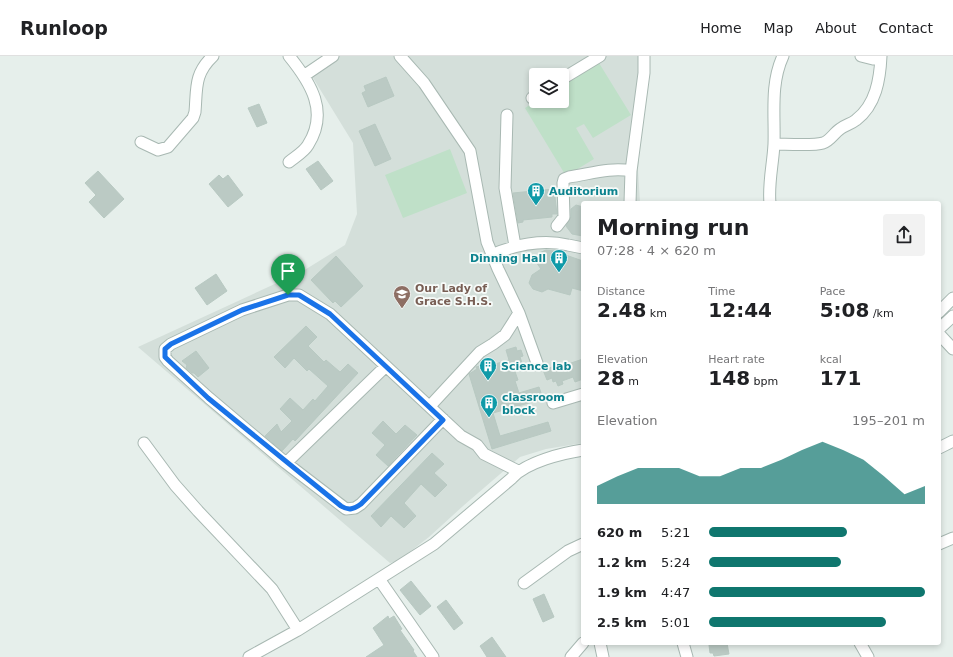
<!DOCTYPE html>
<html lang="en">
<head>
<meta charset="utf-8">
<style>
	body { margin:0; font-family:"DejaVu Sans",sans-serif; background:#f2f2f2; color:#202124; height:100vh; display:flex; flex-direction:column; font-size:15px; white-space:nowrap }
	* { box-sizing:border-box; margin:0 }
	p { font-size:13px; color:#757577 }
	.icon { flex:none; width:22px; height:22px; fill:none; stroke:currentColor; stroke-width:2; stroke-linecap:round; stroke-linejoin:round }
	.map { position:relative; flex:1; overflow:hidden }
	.drawer { position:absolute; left:581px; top:145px; width:360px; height:444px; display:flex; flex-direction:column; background:#fff; border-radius:4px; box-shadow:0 2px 6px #0003 }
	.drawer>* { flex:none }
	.tools { position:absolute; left:529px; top:12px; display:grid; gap:8px }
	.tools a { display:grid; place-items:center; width:40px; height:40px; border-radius:4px; background:#fff; box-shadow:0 2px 6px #0003; font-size:20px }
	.pin { position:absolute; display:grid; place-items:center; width:34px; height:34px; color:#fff; margin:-41px -17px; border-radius:50% 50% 50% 0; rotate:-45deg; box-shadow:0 0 4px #0007 }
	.pin .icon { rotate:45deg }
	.round { display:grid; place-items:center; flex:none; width:42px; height:42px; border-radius:4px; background:#f2f2f2 }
	.overview { display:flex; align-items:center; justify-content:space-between; height:68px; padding:0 16px }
	h1 { font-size:22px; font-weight:700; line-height:30px }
	.metrics { display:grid; grid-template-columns:repeat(3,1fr); gap:6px; height:68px; padding:4px 16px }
	.metrics div { display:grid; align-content:center }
	.metrics b { font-size:20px; font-weight:700 }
	.metrics small { font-size:11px; font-weight:400 }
	.metrics p { font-size:11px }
	.chart { height:112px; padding:8px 16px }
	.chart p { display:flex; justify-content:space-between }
	.chart svg { width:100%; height:72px; margin-top:4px; fill:#0f766e; opacity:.7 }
	ul { padding:0 16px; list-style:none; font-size:13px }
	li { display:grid; grid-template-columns:64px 48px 1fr; align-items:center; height:30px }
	li i { height:10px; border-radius:5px; background:#0f766e }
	header { display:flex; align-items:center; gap:24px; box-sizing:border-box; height:56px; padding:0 20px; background:#fff; border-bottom:1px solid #e0e0e0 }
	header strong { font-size:19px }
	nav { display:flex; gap:22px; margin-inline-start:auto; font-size:14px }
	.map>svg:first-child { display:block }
</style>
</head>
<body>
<header>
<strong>Runloop</strong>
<nav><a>Home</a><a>Map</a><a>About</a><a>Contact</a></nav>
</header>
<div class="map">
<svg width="953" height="601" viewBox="0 0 953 601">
	<rect width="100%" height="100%" fill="#e6efeb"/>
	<path fill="#d4dfda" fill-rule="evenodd" d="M331 0H647L638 114 640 147H583V387L546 393 520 401 463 450 429 481 398 505 390 507 138 291 303 215 345 189 357 158 353 87 310 17ZM536 19H562V45H536Z"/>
	<path fill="#bfe0c8" d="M599 7 631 59 593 82 584 68 576 72 594 103 566 120 525 52 536 45H562V30Z
		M450 93 467 137 403 162 385 119Z"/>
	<path fill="#bbcac4" stroke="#b8c9c2" d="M386 21 394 40 368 51 362 37 366 35 364 30Z
		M259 48 267 67 257 71 248 52Z
		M375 68 391 103 375 110 359 75Z
		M318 105 333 125 321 134 306 113Z
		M98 115 124 143 104 162 89 146 96 139 85 127Z
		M219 119 223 123 228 119 243 139 228 151 209 128Z
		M554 133 557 158H552V161L523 164V166L518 167 513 137Z
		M576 149 583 151V180L572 178 566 170 571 161V153Z
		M546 194 554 195 583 205V235L572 232 570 239 548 233 542 236 533 233 529 227 532 219 541 213 536 206 539 197Z
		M336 200 363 230 341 251 335 245 333 247 311 224Z
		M216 218 227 235 207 249 195 232Z
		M306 270 317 281 308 290 324 306 326 304 340 316 348 308 358 317 295 385 293 383 282 395 265 380 277 368 281 376 292 365 280 353 290 342 303 354 313 343 315 345 328 330 309 313 307 315 294 302 285 312 274 301Z
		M516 291 517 295 521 294 523 300 520 301 522 307 513 310 518 324 515 325 519 337 539 331 543 343 493 357 500 380 548 366 551 375 492 393 469 318 477 313 476 311 495 306V308L509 304 506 294Z
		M196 295 209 312 198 321 194 317H192L186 312 187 309 182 305Z
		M583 303V323L575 326 573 321 562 325 563 328 558 330 556 325 553 326 552 322 547 324 543 314 564 307 565 309Z
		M383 365 396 378 405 369 417 379 388 410 376 399 385 389 372 377Z
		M432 397 444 408 434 417 447 429 435 441 421 428 404 447 416 460 404 472 391 460 381 471 371 460Z
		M411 525 431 550 420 559 400 534Z
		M544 538 554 561 543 566 533 543Z
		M446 544 463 567 454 574 437 551Z
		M388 560 389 563 394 560 402 573 400 574 414 594 413 595 417 601H366L384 589 373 572Z
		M492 581 506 601H487L480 590Z
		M711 587H727L729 598 714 600 713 597H710L709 589 711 588Z"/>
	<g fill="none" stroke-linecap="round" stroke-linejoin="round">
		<defs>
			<path id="minor" d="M289 0C311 27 329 56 308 89 304 96 295 101 289 106
				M400 0 424 27 470 95 487 186 498 213 519 257 537 307
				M861 0 873 3 881 0
				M305 19 333 0
				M562 23 600 0
				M532 42 536 39
				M507 59 505 132 515 190
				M141 86 158 94 168 91 193 62 195 56C197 32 194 18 213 0
				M774 88C785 88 814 90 823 87 830 85 834 77 840 73 845 69 851 68 856 64 876 49 880 23 881 0
				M630 147 631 115 644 17V0
				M770 147C768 128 773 108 774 88 775 59 770 28 783 0
				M557 170 564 161 563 127 564 123 569 121C590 118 611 111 631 115
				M491 199C515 189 542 183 568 189 573 190 578 191 583 192
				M939 256 953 242
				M939 273 953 260
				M939 278 953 293
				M553 347 583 338
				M430 350 480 296 493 288 505 279 519 257
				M443 363 361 448 355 452 346 453 286 407 209 342 168 305 165 301V293L171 288 242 254 288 239H299L330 258 461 380 477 389 484 398 518 415
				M144 387 175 429 198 455 272 533 298 574
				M939 392 953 385
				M286 407 386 310
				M939 488 953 482
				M379 523 433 601
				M524 527 568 495 583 488
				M600 587 603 601
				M683 587 687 601
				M860 587 868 601
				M249 601 298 574 434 488 512 422C526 406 563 397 583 394
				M571 601 583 587"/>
		</defs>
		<use href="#minor" stroke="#a8b8b2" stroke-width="13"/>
		<use href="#minor" stroke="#fff" stroke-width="11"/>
	</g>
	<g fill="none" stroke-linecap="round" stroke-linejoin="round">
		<defs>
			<path id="route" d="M288 239H299L330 258 443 364 361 448C354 453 349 455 341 450L208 342 165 301V293L171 288 242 254Z"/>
		</defs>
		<use href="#route" stroke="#fff" stroke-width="8"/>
		<use href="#route" stroke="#1a73e8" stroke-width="5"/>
	</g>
	<defs>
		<symbol id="building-pin" viewBox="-11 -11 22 30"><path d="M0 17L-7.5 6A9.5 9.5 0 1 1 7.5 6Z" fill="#0f9aa8" stroke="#f7fbf9"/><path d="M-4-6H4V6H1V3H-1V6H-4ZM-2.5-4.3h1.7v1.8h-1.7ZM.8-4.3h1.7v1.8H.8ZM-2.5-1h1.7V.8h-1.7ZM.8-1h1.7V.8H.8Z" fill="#fff"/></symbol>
		<symbol id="school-pin" viewBox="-11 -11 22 30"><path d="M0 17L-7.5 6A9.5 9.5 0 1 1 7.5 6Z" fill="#8d6e63" stroke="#f7fbf9"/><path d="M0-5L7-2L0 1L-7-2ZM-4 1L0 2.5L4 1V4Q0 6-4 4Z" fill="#fff"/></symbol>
	</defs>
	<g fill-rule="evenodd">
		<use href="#building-pin" x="526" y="125" width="20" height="27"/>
		<use href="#building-pin" x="549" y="192" width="20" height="27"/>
		<use href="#school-pin" x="392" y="228" width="20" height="27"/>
		<use href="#building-pin" x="478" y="300" width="20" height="27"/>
		<use href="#building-pin" x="479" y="337" width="20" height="27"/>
	</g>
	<g text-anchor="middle" stroke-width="3.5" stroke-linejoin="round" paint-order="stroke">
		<g font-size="11" font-weight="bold" fill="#0d838f" stroke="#f7fbf9" text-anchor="start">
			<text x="549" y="139">Auditorium</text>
			<text x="546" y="206" text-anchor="end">Dinning Hall</text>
			<text x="501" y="314">Science lab</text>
			<text x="502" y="345">classroom<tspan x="502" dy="13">block</tspan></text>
		</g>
		<g font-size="11" font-weight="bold" fill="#785e54" stroke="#f7fbf9" text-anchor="start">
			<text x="415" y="236">Our Lady of<tspan x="415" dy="13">Grace S.H.S.</tspan></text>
		</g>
	</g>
</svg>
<div class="tools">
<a><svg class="icon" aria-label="layers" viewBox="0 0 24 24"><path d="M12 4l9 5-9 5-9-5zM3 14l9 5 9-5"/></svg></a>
</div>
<div class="pin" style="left:288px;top:239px;background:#1e9e55"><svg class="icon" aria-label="arrive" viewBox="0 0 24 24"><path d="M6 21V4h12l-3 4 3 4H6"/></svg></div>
<section class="drawer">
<div class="overview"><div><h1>Morning run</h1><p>07:28 · 4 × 620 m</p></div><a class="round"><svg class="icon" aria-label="share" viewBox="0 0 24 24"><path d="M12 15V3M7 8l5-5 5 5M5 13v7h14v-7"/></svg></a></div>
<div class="metrics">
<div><p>Distance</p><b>2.48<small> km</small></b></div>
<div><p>Time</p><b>12:44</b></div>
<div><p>Pace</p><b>5:08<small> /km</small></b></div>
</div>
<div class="metrics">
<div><p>Elevation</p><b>28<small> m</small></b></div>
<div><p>Heart rate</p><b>148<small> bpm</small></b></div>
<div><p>kcal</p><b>171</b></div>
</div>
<div class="chart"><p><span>Elevation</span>195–201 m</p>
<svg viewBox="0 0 160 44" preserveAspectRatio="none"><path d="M0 44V33L10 27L20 22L30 22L40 22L50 27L60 27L70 22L80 22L90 17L100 11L110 6L120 11L130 17L140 27L150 38L160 33V44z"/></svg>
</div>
<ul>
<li><b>620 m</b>5:21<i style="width:64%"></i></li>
<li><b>1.2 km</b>5:24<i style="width:61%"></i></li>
<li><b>1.9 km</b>4:47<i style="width:100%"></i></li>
<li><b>2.5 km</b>5:01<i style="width:82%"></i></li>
</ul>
</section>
</div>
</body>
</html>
